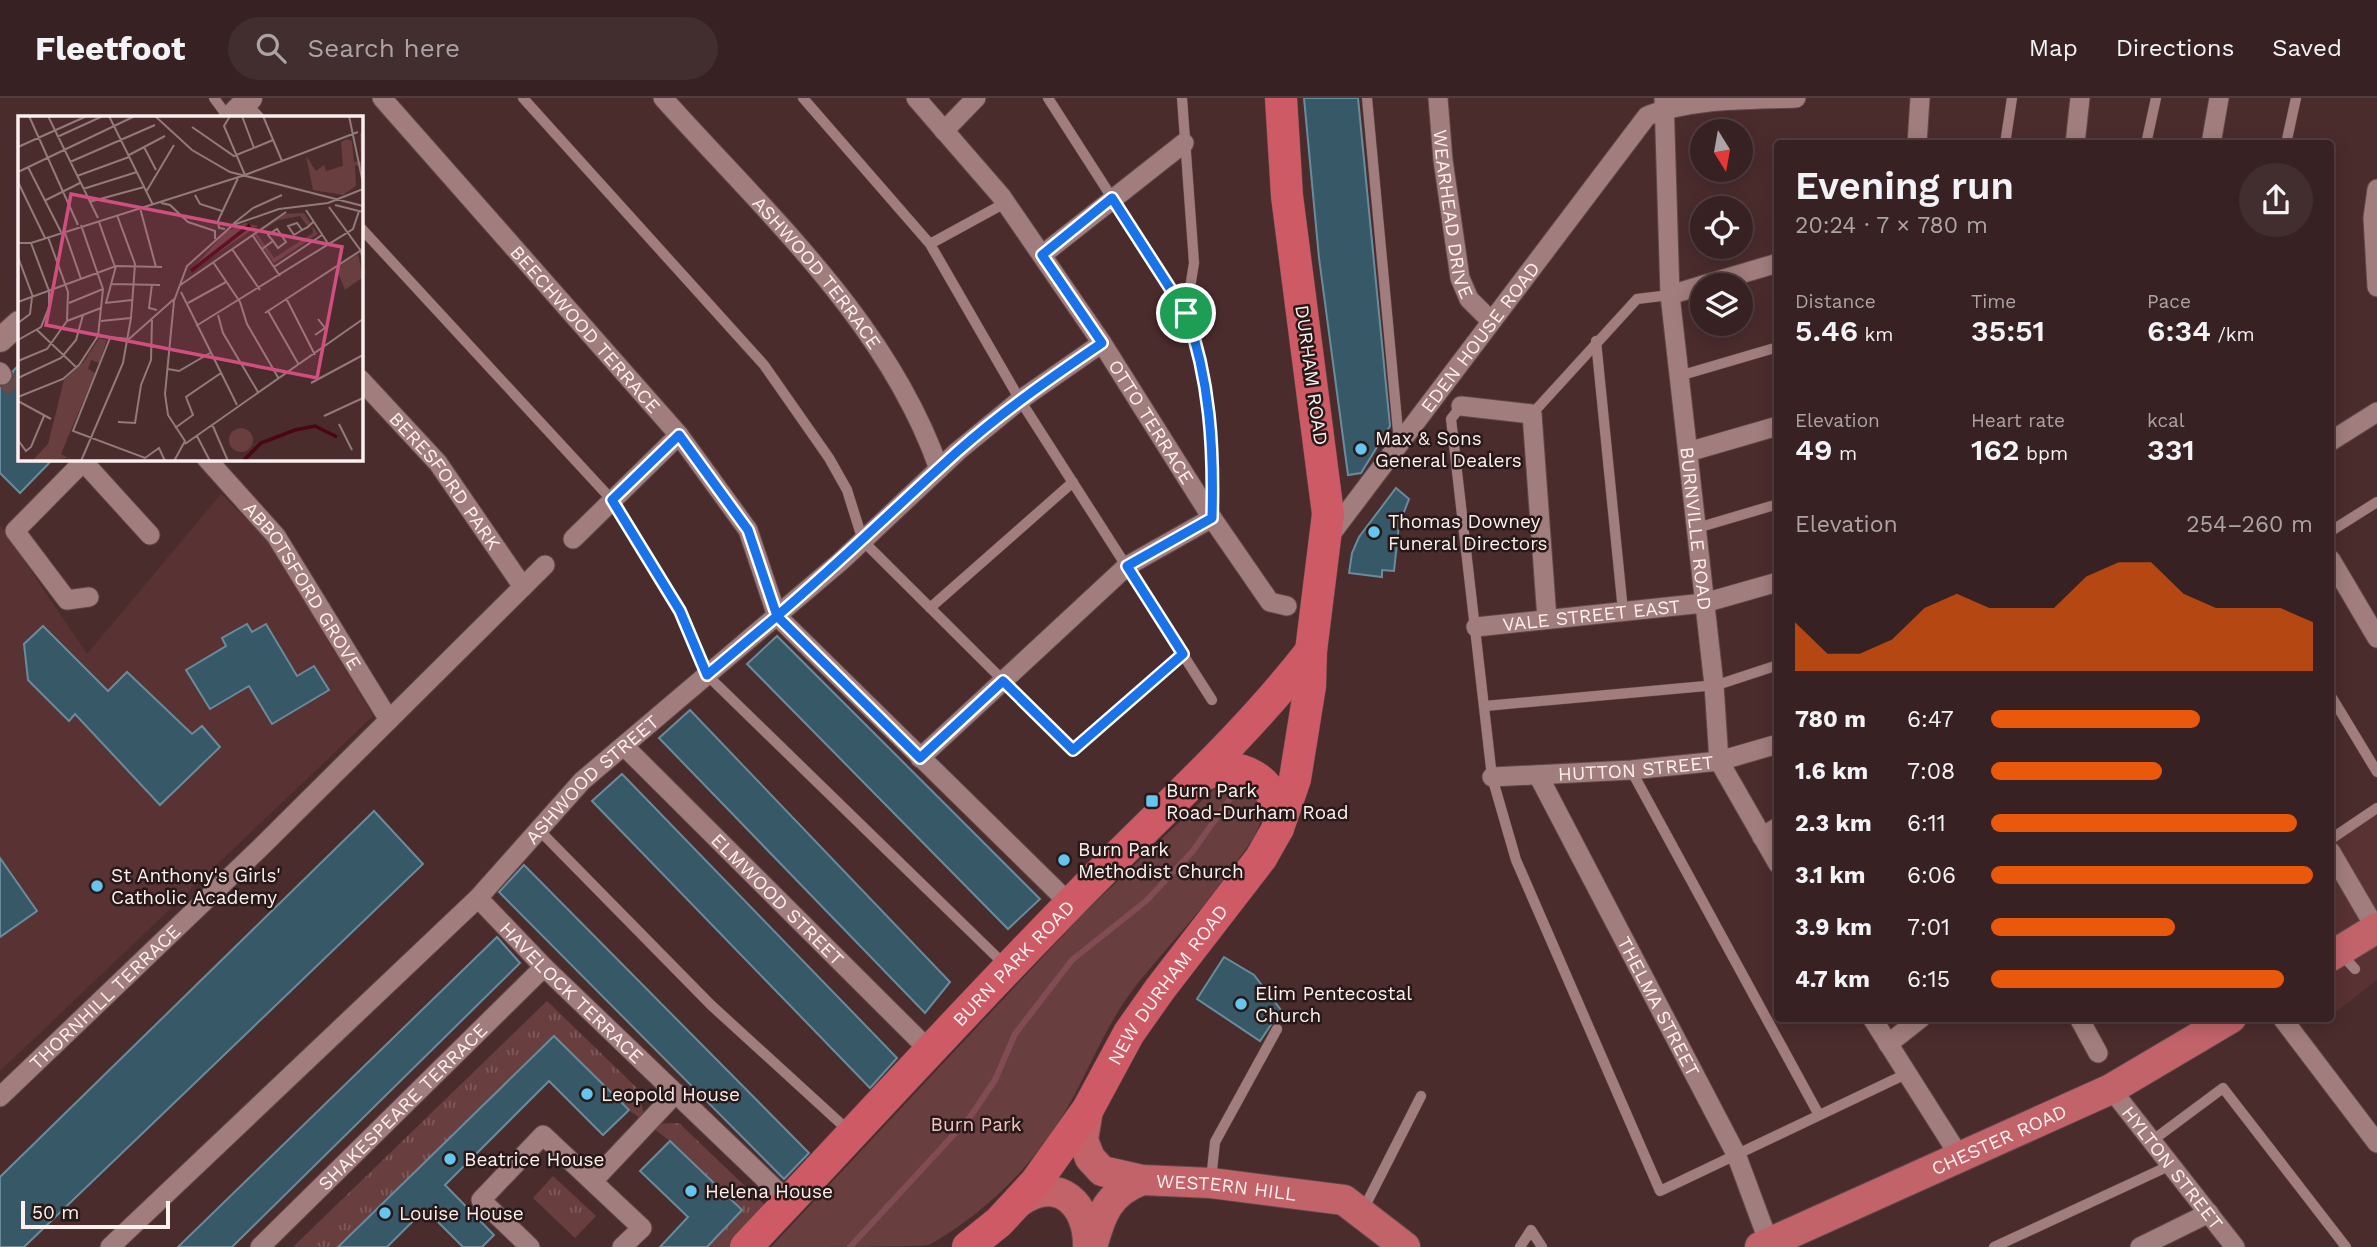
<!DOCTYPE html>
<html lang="en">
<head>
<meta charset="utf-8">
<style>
	body { margin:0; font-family:"Work Sans",sans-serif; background:#432e2f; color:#f1f3f6; height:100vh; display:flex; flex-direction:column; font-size:26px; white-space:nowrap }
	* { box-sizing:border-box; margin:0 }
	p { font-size:23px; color:#aba3a5 }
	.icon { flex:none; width:38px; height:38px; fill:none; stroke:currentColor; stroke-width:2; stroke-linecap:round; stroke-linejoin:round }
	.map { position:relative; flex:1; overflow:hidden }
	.details { position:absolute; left:1774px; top:42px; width:560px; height:882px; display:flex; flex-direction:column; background:#382122; border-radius:7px; box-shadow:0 4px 18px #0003,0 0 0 2px #523e40 }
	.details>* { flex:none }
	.needle { width:46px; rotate:169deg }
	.tools { position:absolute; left:1690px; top:21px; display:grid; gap:14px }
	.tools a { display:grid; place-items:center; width:63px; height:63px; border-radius:50%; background:#382122; box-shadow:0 4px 18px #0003,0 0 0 2px #523e40; font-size:35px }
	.scale { position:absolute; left:21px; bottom:18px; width:149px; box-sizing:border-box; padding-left:7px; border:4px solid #fdf0ef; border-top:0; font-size:19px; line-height:24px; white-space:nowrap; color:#fdf0ef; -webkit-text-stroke:5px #281919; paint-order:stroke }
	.pin { position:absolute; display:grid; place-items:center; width:60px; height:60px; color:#fff; margin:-30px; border:4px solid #fff; border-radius:50%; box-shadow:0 2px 7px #0007 }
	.round { display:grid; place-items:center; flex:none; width:74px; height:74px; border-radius:37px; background:#432e2f }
	.overview { display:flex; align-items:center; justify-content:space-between; height:119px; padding:0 21px }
	h1 { font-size:38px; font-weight:600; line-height:52px }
	.stats { display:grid; grid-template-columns:repeat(3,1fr); gap:10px; height:119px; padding:7px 21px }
	.stats div { display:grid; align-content:center }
	.stats b { font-size:30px; font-weight:600 }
	.stats small { font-size:19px; font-weight:400 }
	.stats p { font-size:19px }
	.chart { height:196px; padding:14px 21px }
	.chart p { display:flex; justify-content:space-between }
	.chart svg { width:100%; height:126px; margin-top:7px; fill:#ea580c; opacity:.7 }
	ul { padding:0 21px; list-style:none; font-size:23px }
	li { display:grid; grid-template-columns:112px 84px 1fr; align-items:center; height:52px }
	li i { height:18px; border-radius:9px; background:#ea580c }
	header { display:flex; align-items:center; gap:42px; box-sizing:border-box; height:98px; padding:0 35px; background:#382122; border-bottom:2px solid #523e40 }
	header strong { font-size:33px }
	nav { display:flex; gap:38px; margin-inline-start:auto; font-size:24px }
	.search { width:490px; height:63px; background:#432e2f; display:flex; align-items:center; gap:18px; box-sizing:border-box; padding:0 24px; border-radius:38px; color:#aba3a5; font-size:26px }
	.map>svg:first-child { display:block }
</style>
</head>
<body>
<header>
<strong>Fleetfoot</strong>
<div class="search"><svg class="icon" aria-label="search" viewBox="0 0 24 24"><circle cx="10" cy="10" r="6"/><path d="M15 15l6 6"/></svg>Search here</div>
<nav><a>Map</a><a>Directions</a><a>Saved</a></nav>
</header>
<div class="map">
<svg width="2377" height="1149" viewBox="0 0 2377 1149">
	<defs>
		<pattern id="grass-tufts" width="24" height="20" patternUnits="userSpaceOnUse" patternTransform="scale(1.75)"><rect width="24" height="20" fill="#693e3f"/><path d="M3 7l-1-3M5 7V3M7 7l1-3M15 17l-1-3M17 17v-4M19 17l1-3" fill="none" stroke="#7f5a5b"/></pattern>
	</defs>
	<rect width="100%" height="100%" fill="#4b2c2d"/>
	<path fill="#593233" d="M221 396 269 444 373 618 0 973V427L87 556Z
		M2377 710V882L2331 918V739Z"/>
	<path fill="url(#grass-tufts)" d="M547 903 637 990 647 1026 679 1025 770 1112 733 1149H707L742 1112 670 1043 629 1012 554 938 338 1149H293Z
		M553 1078 596 1118 575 1140 533 1100Z"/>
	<path fill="#693e3f" d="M1228 684 1241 685C1252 696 1266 707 1260 725 1255 741 1242 756 1232 770 1203 811 1170 846 1138 885 1103 929 1090 973 1062 1019 1031 1070 982 1117 929 1147 917 1149 794 1149 771 1149L1083 816 1214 691Z"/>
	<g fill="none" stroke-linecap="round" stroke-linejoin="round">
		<path stroke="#814c54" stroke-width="6" d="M850 1149 970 1019 995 982 1015 936 1072 862 1146 803 1192 754 1235 694"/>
	</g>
	<path fill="#375867" stroke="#698c9d" stroke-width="2" d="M1304 0H1358L1390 328 1361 375 1348 377 1319 160Z
		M19 267V360H54L20 395 0 375V289L13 283V273Z
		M1396 390 1409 401 1399 427 1394 473 1382 472V479L1349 475 1352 455 1359 439Z
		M247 526 252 534 266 526 297 578 314 568 329 592 272 626 249 588 210 611 186 572 226 548 222 540Z
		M43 528 108 593 127 574 192 636 202 628 220 649 160 707 75 616 69 623 28 582 24 546Z
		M777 538 1040 801 1008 831 747 566Z
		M690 612 950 884 925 915 659 640Z
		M622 676 897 960 870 990 592 703Z
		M374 713 423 766 24 1149H0V1079Z
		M0 760 37 813 0 839Z
		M524 767 809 1055 784 1081 499 794Z
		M497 839 520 865 232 1149H178Z
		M1224 859 1254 877 1281 912 1260 943 1197 901Z
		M554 938 629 1012 603 1037 549 983 445 1087 494 1137 482 1149H463L425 1111 387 1149H338Z
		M670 1043 742 1112 707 1149H660L688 1119 640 1073Z"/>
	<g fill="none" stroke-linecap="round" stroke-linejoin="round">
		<path stroke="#66494a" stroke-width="19" stroke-dasharray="19 10" stroke-linecap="butt" d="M2 277 19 295"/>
		<defs>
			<path id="service" d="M214 0 228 19
				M523 0 764 267 829 360 847 392 863 443 1073 652 1183 556
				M803 0 930 146 1020 302 1212 602
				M1048 0 1186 215C1209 279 1214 347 1212 414
				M1182 0 1194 165 1186 215
				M1367 0 1399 344
				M246 5 259 19
				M2005 46 2012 0
				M2146 46 2156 0
				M2286 46 2296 0
				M360 129 612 402 680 513 707 577 1005 867
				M930 146 1005 105
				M1596 243 1623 513
				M1679 278 1778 249
				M1461 308 1451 321 1492 679 1516 762 1660 1093 1908 975
				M1532 316 1637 201 1670 197
				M1697 430 1778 406
				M2331 433 2377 404
				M930 510 1073 384
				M2331 598 2377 674
				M1485 608 1717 587 1778 567
				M1631 672 1819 1017
				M539 732 711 907 850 1034
				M2331 741 2377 710
				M2341 856 2355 871
				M2153 1042 2223 990 2346 1149
				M1211 1082 1215 1044 1277 931
				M1362 1114 1421 998
				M1520 1149 1531 1132 1542 1149
				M1994 1149 2171 1067"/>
			<g id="minor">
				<path id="s1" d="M382 0 679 337 748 432 777 518 1070 806"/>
				<path id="s2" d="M663 0C765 114 887 223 939 371"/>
				<path id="s3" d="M916 0 1001 98 1102 245 1212 420 1270 504 1287 508"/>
				<path id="s4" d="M1438 0 1443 62 1460 180 1469 201 1490 222"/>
				<path id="s5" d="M1664 0 1670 197 1714 587 1719 663 1778 766"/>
				<path d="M944 33 976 0"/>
				<path d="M1917 46 1920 0"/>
				<path d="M2075 46 2080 0"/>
				<path d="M2211 46 2219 0"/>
				<path d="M2377 91 2373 120 2377 189"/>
				<path d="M1042 157 1184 45"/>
				<path d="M1703 187 1778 165"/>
				<path d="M1670 197 1703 187"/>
				<path d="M0 274 2 277"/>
				<path id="s6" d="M360 281 438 365 523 489"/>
				<path d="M1461 308 1532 316 1547 521"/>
				<path d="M2331 343 2377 314"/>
				<path d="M1688 354 1778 328"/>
				<path d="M80 360 150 437"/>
				<path id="s7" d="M206 360 276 438 389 622"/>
				<path d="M83 364 15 433 67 502 89 499"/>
				<path id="s8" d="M1328 440 1647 18C1692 0 1748 2 1796 0"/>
				<path d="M573 441 679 337"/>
				<path d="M2331 462 2377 540"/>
				<path id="s9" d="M1476 529 1704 505 1778 484"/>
				<path id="s10" d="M624 648 930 953"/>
				<path d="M920 660 1127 468 1212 420"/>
				<path id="s11" d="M1538 677 1736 1056 1769 1145"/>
				<path id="s12" d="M1492 679 1631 672 1719 663 1778 646"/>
				<path d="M1762 739 1778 729"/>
				<path d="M2331 754 2376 831"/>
				<path id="s13" d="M478 800 544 869 789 1104"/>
				<path d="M1872 920 1960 1059"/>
				<path d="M2079 920 2098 955"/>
				<path d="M2282 920 2377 1045"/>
				<path d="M1888 946 1921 920"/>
				<path id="s14" d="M2111 991 2235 1149"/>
				<path id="s15" d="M0 999 261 749 545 467"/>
				<path d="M594 1082 676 995"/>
				<path id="s16" d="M110 1149 478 800 582 683 841 463 958 353 1020 302 1102 245"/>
				<path id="s17" d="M260 1149 544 869"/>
				<path d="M530 1149 481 1102 543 1037 642 1130 622 1149"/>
				<path d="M2140 1149 2209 1115"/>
			</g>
			<path id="tertiary" d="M231 19 250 0
				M0 242 19 225"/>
			<g id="primary">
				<path d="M2331 858 2377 830"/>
				<path id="s18" d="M1088 1011 1083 1042 1090 1060 1102 1073 1142 1082 1211 1085 1344 1102 1405 1149"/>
				<path d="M1019 1104C1059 1076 1089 1107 1088 1149"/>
				<path d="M1092 1149C1101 1116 1108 1095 1142 1082"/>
				<path id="s19" d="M1760 1149 2111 991 2231 920"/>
			</g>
			<g id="trunk">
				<path d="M1197 681C1236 655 1283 683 1278 730"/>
				<path id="s20" d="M746 1149C854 1035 960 918 1070 806 1151 722 1240 645 1311 553"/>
				<path id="s21" d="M968 1149 999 1124 1036 1084 1088 1011 1129 935 1160 891 1261 760 1278 730 1295 681 1310 588 1311 553 1328 416 1287 98 1281 0"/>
			</g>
		</defs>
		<use href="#service" stroke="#614949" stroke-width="11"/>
		<use href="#minor" stroke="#614949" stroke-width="21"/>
		<use href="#tertiary" stroke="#614949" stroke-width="26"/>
		<use href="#primary" stroke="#614949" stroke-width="32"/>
		<use href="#trunk" stroke="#614949" stroke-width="33"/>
		<use href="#service" stroke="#a27d7d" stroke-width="10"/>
		<use href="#minor" stroke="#a27d7d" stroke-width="19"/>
		<use href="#tertiary" stroke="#a27d7d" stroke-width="24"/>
		<use href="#primary" stroke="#c2636a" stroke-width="30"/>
		<use href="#trunk" stroke="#cd5a64" stroke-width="32"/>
	</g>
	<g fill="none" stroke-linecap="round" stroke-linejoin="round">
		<defs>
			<path id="route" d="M1186 215 1112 100 1042 157 1102 245C1052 279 1003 313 958 353 897 408 839 465 777 518L748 432 679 337 612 402 680 513 707 577 777 518 920 660 1003 583 1073 652 1183 556 1127 468 1212 420C1214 350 1210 281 1186 215"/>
		</defs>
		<use href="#route" stroke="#fff" stroke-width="14"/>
		<use href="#route" stroke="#1a73e8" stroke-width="9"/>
	</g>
	<g fill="#65c5ee" stroke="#281919" stroke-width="2.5">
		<circle cx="1361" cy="351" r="7"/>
		<circle cx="1374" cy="434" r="7"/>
		<rect x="1145" y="696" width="14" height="14" rx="3.5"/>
		<circle cx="1064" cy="762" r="7"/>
		<circle cx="97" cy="788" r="7"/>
		<circle cx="1241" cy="906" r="7"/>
		<circle cx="587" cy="996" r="7"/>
		<circle cx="450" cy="1061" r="7"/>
		<circle cx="691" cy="1093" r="7"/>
		<circle cx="385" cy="1115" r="7"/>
	</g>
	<g text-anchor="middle" stroke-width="5" stroke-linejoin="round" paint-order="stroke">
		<g font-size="19" fill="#fdf0ef" stroke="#281919">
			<text dy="7" stroke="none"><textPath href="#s4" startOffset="117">WEARHEAD DRIVE</textPath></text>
			<text dy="7" stroke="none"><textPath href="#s2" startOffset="233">ASHWOOD TERRACE</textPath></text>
			<text dy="7" stroke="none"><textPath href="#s1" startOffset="308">BEECHWOOD TERRACE</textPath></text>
			<text dy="7" stroke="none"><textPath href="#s8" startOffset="252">EDEN HOUSE ROAD</textPath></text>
			<text transform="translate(1312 277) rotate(82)" y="7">DURHAM ROAD</text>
			<text dy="7" stroke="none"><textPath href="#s3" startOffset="401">OTTO TERRACE</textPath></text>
			<text dy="7" stroke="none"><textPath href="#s6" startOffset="133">BERESFORD PARK</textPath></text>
			<text dy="7" stroke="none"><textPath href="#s5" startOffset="432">BURNVILLE ROAD</textPath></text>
			<text dy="7" stroke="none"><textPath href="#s7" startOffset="161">ABBOTSFORD GROVE</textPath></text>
			<text dy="7" stroke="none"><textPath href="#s9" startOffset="116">VALE STREET EAST</textPath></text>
			<text dy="7" stroke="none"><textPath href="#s12" startOffset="144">HUTTON STREET</textPath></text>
			<text dy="7" stroke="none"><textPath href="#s16" startOffset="672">ASHWOOD STREET</textPath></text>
			<text dy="7" stroke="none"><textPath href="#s10" startOffset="217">ELMWOOD STREET</textPath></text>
			<text dy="7" stroke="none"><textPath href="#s20" startOffset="390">BURN PARK ROAD</textPath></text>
			<text dy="7" stroke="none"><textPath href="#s21" startOffset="332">NEW DURHAM ROAD</textPath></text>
			<text dy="7" stroke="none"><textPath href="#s13" startOffset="133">HAVELOCK TERRACE</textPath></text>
			<text dy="7" stroke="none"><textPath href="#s15" startOffset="145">THORNHILL TERRACE</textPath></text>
			<text dy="7" stroke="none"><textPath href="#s11" startOffset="261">THELMA STREET</textPath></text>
			<text dy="7" stroke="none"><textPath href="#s17" startOffset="200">SHAKESPEARE TERRACE</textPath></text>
			<text dy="7" stroke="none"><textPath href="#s19" startOffset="262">CHESTER ROAD</textPath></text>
			<text dy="7" stroke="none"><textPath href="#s14" startOffset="100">HYLTON STREET</textPath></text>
			<text dy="7" stroke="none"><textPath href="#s18" startOffset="194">WESTERN HILL</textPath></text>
		</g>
		<g font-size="19" fill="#fdf0ef" stroke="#281919" text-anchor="start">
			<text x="1375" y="347">Max &amp; Sons<tspan x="1375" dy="22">General Dealers</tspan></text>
			<text x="1388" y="430">Thomas Downey<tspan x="1388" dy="22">Funeral Directors</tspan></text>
			<text x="1166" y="699">Burn Park<tspan x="1166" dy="22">Road-Durham Road</tspan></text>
			<text x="1078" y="758">Burn Park<tspan x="1078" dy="22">Methodist Church</tspan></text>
			<text x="111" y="784">St Anthony's Girls'<tspan x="111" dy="22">Catholic Academy</tspan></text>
			<text x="1255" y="902">Elim Pentecostal<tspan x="1255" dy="22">Church</tspan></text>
			<text x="601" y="1003">Leopold House</text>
			<text x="464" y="1068">Beatrice House</text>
			<text x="705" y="1100">Helena House</text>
			<text x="399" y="1122">Louise House</text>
		</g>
		<g font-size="19" fill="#f2c4c4" stroke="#281919">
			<text x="976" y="1033">Burn Park</text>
		</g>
	</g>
	<g transform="translate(18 18)">
		<rect width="345" height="345" fill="#4b2c2d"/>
		<path d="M286 97 293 108 290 111 282 100 260 104 239 118 256 142 295 117 294 110 300 118 256 147 236 118 267 98Z" fill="#693e3f"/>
		<path d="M342 17H345V52L337 49 338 70 325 79 295 74 288 40 298 55 306 49 308 55 325 50 323 26 329 23 334 25 336 46 343 45ZM227 107 240 110 171 156 208 116ZM340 138 345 161 327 174 318 152ZM81 222 89 224 81 247 73 244 70 253 77 257 43 338 50 342 14 345 30 328 46 264 65 247ZM211 324a12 12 0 1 1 24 0a12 12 0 1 1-24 0Z" fill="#693e3f"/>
		<path fill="none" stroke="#4c0512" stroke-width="3.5" d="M173 155 232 109M225 345 243 327 277 314 297 310 319 321"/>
		<path fill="none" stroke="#927a7b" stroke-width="2" d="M11 0 60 109M30 0 80 102M91 0 135 89M137 0 174 34 212 56 345 90M212 0 206 10 227 59M224 0 236 32M245 0 264 45M331 0 345 67M174 11 216 40 255 24M39 21 85 0M0 31 69 0M126 31 138 54M111 39 147 20M52 46 137 9M10 51 43 116M0 56 117 0M59 60 111 41M0 66 27 122M65 73 119 56M128 76 156 29M177 79 182 88 204 95M26 85 62 67M71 86 126 71M143 87 152 89 170 106 197 115V123M317 89 345 96M311 91 343 135 345 145M122 92 138 151M288 94 311 129M81 106 97 151M215 108 235 92 264 79M207 113 201 112 200 105 220 62M46 114 63 163M284 114 279 107 270 110 276 119 284 114 290 111 295 106M235 120 262 160M0 127H13L227 59 340 16M214 133 242 174M244 133 255 125 260 132 268 126 259 113 250 119 255 125M0 141 15 181M195 146 222 186 229 208 261 263M256 151 304 119M93 168 142 169M134 168 131 192 139 194M161 170 268 96M163 176 219 289M268 182 297 239M0 186 98 150 144 151M51 187 85 173M87 187 114 184M88 187 98 150M170 187 208 166M250 195 281 249M247 197 345 133M200 199 205 217 240 276M49 205 83 192M83 205 113 202M0 207 12 198 14 181M178 210 335 113 341 95M19 214 58 251M297 219 307 212 300 203M80 220 111 223 156 183M92 222 55 315 127 342 141 332 147 345M0 224 23 211 31 191V175L13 127M0 245 29 233 49 205 50 176 30 121M150 253 161 255 192 237M0 262 43 242 58 224 65 199M293 267 345 239M0 281 45 263 61 249 80 220 85 173 63 109M0 285 33 303M306 300 345 282M100 306 117 307 123 269 133 244 134 204M194 308 210 345M321 308 334 334M157 312 175 299 168 281 203 257M179 320 192 345M0 324 8 335 13 331 26 300M167 328 345 203M63 345 105 247 113 202 117 148 99 99M156 345 167 325 150 299 147 278 156 185 169 150 215 109 261 93 310 87 345 73"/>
		<path fill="#d14e80" fill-opacity="0.15" stroke="#d14e80" stroke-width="3.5" d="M53 78 324 131 299 262 28 209Z"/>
		<rect width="345" height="345" fill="none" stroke="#fdf0ef" stroke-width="3.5"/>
	</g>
</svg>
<div class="tools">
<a><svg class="needle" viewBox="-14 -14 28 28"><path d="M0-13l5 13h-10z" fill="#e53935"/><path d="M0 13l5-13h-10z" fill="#aba3a5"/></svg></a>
<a><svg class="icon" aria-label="locate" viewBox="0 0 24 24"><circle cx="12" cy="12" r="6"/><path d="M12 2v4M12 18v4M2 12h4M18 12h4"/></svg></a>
<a><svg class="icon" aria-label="layers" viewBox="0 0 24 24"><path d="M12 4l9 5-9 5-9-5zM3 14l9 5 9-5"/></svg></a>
</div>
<div class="scale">50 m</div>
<div class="pin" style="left:1186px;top:215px;background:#1e9e55"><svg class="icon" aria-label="arrive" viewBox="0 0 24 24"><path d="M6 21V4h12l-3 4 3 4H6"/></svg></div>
<section class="details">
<div class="overview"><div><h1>Evening run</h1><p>20:24 · 7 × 780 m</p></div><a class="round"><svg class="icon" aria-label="share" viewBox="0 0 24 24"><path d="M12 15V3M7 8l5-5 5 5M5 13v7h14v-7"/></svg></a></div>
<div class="stats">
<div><p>Distance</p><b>5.46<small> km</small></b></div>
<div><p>Time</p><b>35:51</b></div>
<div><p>Pace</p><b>6:34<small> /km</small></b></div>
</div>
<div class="stats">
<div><p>Elevation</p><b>49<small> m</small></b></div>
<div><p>Heart rate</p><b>162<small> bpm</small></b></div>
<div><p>kcal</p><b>331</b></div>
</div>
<div class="chart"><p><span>Elevation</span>254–260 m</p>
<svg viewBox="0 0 160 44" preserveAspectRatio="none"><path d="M0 44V27L10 38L20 38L30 33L40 22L50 17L60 22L70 22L80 22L90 11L100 6L110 6L120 17L130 22L140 22L150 22L160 27V44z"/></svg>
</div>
<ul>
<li><b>780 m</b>6:47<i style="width:65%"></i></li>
<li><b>1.6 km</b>7:08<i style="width:53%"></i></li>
<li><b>2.3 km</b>6:11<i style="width:95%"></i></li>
<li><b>3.1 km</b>6:06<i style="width:100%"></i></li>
<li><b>3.9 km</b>7:01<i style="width:57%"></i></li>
<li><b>4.7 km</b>6:15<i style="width:91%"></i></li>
</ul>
</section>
</div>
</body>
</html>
